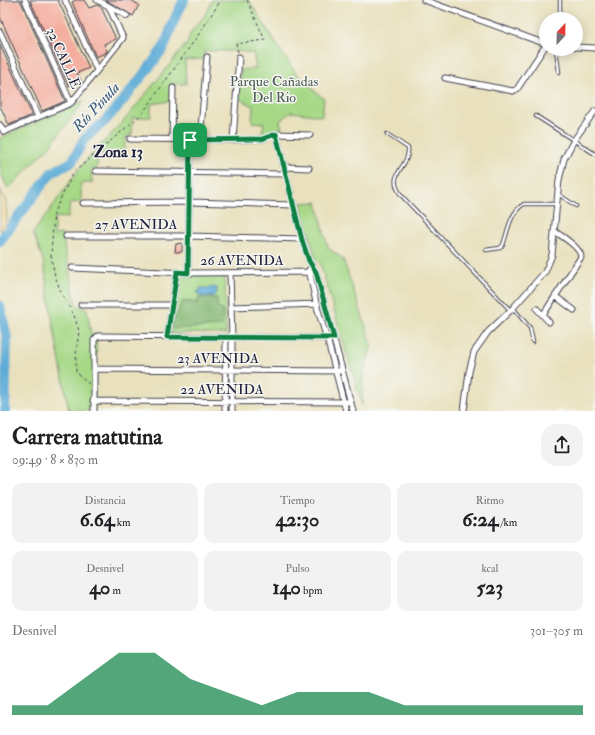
<!DOCTYPE html>
<html lang="es">
<head>
<meta charset="utf-8">
<style>
	body { margin:0; font-family:"IM FELL Double Pica",serif; background:#f2f2f2; color:#202124; height:100vh; display:flex; flex-direction:column; font-size:15px; white-space:nowrap }
	* { box-sizing:border-box; margin:0 }
	p { font-size:13px; color:#757577 }
	.icon { flex:none; width:22px; height:22px; fill:none; stroke:currentColor; stroke-width:2; stroke-linecap:round; stroke-linejoin:round }
	.map { position:relative; height:411px; overflow:hidden }
	.drawer { display:flex; flex-direction:column; background:#fff; flex:1 }
	.drawer>* { flex:none }
	.needle { width:26px; rotate:22deg }
	.buttons { position:absolute; left:539px; top:12px; display:grid; gap:8px }
	.buttons a { display:grid; place-items:center; width:44px; height:44px; border-radius:50%; background:#fff; box-shadow:0 2px 10px #0003; font-size:20px }
	.pin { position:absolute; display:grid; place-items:center; width:34px; height:34px; color:#fff; margin:-17px; border-radius:8px; box-shadow:0 2px 6px #0006 }
	.round { display:grid; place-items:center; flex:none; width:42px; height:42px; border-radius:16px; background:#f2f2f2 }
	.overview { display:flex; align-items:center; justify-content:space-between; height:68px; padding:0 12px }
	h1 { font-size:22px; font-weight:700; line-height:30px }
	.figures { display:grid; grid-template-columns:repeat(3,1fr); gap:6px; height:68px; padding:4px 12px }
	.figures div { display:grid; align-content:center; border-radius:10px; background:#f2f2f2; text-align:center }
	.figures b { font-size:20px; font-weight:700 }
	.figures small { font-size:11px; font-weight:400 }
	.figures p { font-size:11px }
	.chart { height:112px; padding:8px 12px }
	.chart p { display:flex; justify-content:space-between }
	.chart svg { width:100%; height:72px; margin-top:4px; fill:#0b8043; opacity:.7 }
	.map>svg:first-child { display:block }
</style>
</head>
<body>
<div class="map">
<svg width="595" height="411" viewBox="0 0 595 411">
	<rect width="100%" height="100%" fill="#f6f6f2"/>
	<filter id="ink" filterUnits="userSpaceOnUse"><feTurbulence type="fractalNoise" baseFrequency=".025" numOctaves="2"/><feDisplacementMap in="SourceGraphic" scale="8" xChannelSelector="R" yChannelSelector="G"/><feConvolveMatrix kernelMatrix="1 2 1 2 8 2 1 2 1" color-interpolation-filters="sRGB"/></filter>
	<filter id="wash" filterUnits="userSpaceOnUse"><feTurbulence type="fractalNoise" baseFrequency=".012" numOctaves="4" result="noise"/><feDisplacementMap in="SourceGraphic" scale="16" xChannelSelector="R" yChannelSelector="G"/><feGaussianBlur stdDeviation="0.9" result="paint"/><feColorMatrix in="noise" values="0 0 0 0 0 0 0 0 0 0 0 0 0 0 0 0 0 1.4 0 .05"/><feComposite in="paint" operator="in"/></filter>
	<g filter="url(#wash)">
		<rect width="100%" height="100%" fill="#e9e1bd"/>
		<path fill="#a6d886" stroke="#647d60" d="M212 0H249L282 53 298 76 324 99 322 116 291 112 280 121 282 129C275 131 269 136 261 137L264 123 252 122 253 106 236 97 241 70 256 68 253 53 237 51H205L204 59 185 60 186 84H171V101L151 104V117L132 118V134L126 137 124 151 99 154 96 171 91 168 92 183H81V202L70 203 68 218 55 217 54 235 62 234 76 305 87 309 91 334 97 333 94 411H69L54 330 43 260 33 233 83 164 127 117 188 42 190 33 205 15Z
			M85 100 49 147 8 189 0 171V138Z
			M317 202 328 248 343 259 372 345 363 373 362 405 320 263 316 259 300 203Z
			M177 272 225 276 226 334 169 333Z"/>
		<path fill="#84b873" stroke="#536d57" d="M198 298H217V307L223 311 222 326 169 329 183 301 198 303Z"/>
		<path fill="#eeda9e" stroke="#887e6c" d="M0 189 6 202 7 221 0 231Z"/>
		<path fill="#5dacd7" stroke="#406789" d="M212 287 217 288V293L213 297 199 296 197 292 200 291V288H211Z"/>
		<g fill="none" stroke-linecap="round" stroke-linejoin="round">
			<path stroke="#5dacd7" stroke-width="10" d="M0 241 51 173 72 162 83 141 92 132 105 121 122 102 154 61 164 47 175 18 184 0
				M0 306 7 338 5 411"/>
		</g>
		<g id="blocks">
			<path fill="#f4ac9c" d="M0 0H20L65 101 42 111 0 17Z
				M30 0H58L89 68 77 73 81 81 69 86Z
				M76 0H84L89 8 97 5 101 7 116 39 104 44 107 51V52L96 57 72 2Z
				M106 0H131L139 5 133 16Z
				M0 45 32 115 9 125 0 106Z
				M182 243V252H175L176 244Z"/>
		</g>
	</g>
	<g filter="url(#ink)">
		<use href="#blocks" fill-opacity="0" stroke="#403f4e" stroke-width="1"/>
		<g fill="none" stroke-linecap="round" stroke-linejoin="round">
			<defs>
				<path id="lane" d="M560 0V19
					M556 49 559 72
					M536 116 595 154
					M387 134 408 148C410 168 385 173 401 195L510 310
					M558 194 576 206
					M486 250 500 248 503 245C508 231 510 212 524 204H556
					M513 308 530 328 533 342"/>
				<path id="street" d="M25 0 71 103
					M65 0 97 70
					M97 0 127 16
					M424 0 546 44
					M0 32 38 117
					M576 47 595 48
					M445 78 513 91 517 89 546 45
					M0 125 4 132 6 131 71 103 123 38 109 7
					M276 134 302 239 309 261 316 272 353 411
					M130 139 233 140 263 139 276 134 310 135
					M172 139 173 88
					M200 140 207 57
					M233 140 239 57
					M285 167 309 168
					M96 171 286 174
					M83 203 189 202 293 205
					M66 236H188L302 239
					M72 268 188 273 316 272
					M309 270 317 307 328 342 346 411
					M188 273 190 140
					M230 273 232 338V411
					M555 296 574 310
					M81 305H171
					M231 307 318 304
					M537 309 549 322
					M543 315 581 257C581 248 562 236 554 231
					M167 337 177 272
					M94 369 342 371
					M93 401 351 402
					M94 411V340L98 336 334 338
					M225 411 226 337
					M464 411 469 372 474 352 488 332 513 308 545 272 552 255 559 180 564 159 574 140 595 111"/>
			</defs>
			<use href="#lane" stroke="#403f4e" stroke-width="4.5"/>
			<use href="#street" stroke="#403f4e" stroke-width="7"/>
			<path stroke="#403f4e" stroke-width="1" stroke-dasharray="3 3" stroke-linecap="butt" d="M238 52 236 44 265 40 247 0
				M89 384 76 372V354L79 331 74 315 62 295 55 276 51 256 54 212 73 173 142 114 199 34 221 0"/>
			<use href="#lane" stroke="#fff" stroke-width="2.5"/>
			<use href="#street" stroke="#fff" stroke-width="5"/>
		</g>
	</g>
	<g fill="none" stroke-linecap="round" stroke-linejoin="round" filter="url(#ink)">
		<defs>
			<path id="route" d="M276 134 302 240 309 261 316 272 334 338 167 337 177 272 188 273 190 140 262 139Z"/>
		</defs>
		<use href="#route" stroke="#fff" stroke-width="8"/>
		<use href="#route" stroke="#0b8043" stroke-width="5"/>
	</g>
	<g text-anchor="middle" stroke-width="3" stroke-linejoin="round" paint-order="stroke">
		<g font-size="14" fill="#22223b" stroke="#f6f6f2">
			<text transform="translate(64 58) rotate(66)" y="5">32 CALLE</text>
			<text x="136" y="229">27 AVENIDA</text>
			<text x="242" y="265">26 AVENIDA</text>
			<text x="218" y="363">23 AVENIDA</text>
			<text x="222" y="394">22 AVENIDA</text>
		</g>
		<g font-size="14" fill="#4a5952" stroke="#f6f6f2">
			<text x="274" y="86">Parque Cañadas<tspan x="274" dy="16">Del Rio</tspan></text>
		</g>
		<g font-size="15" font-style="italic" fill="#3a5979" stroke="#f6f6f2">
			<text transform="translate(96 107) rotate(-47)" y="5">Río Pinula</text>
		</g>
		<g font-size="16" font-weight="bold" fill="#22223b" stroke="#f6f6f2">
			<text x="118" y="157">Zona 13</text>
		</g>
	</g>
</svg>
<div class="buttons">
<a><svg class="needle" viewBox="-14 -14 28 28"><path d="M0-13l5 13h-10z" fill="#e53935"/><path d="M0 13l5-13h-10z" fill="#757577"/></svg></a>
</div>
<div class="pin" style="left:190px;top:140px;background:#1e9e55"><svg class="icon" aria-label="arrive" viewBox="0 0 24 24"><path d="M6 21V4h12l-3 4 3 4H6"/></svg></div>
</div>
<section class="drawer">
<div class="overview"><div><h1>Carrera matutina</h1><p>09:49 · 8 × 830 m</p></div><a class="round"><svg class="icon" aria-label="share" viewBox="0 0 24 24"><path d="M12 15V3M7 8l5-5 5 5M5 13v7h14v-7"/></svg></a></div>
<div class="figures">
<div><p>Distancia</p><b>6.64<small> km</small></b></div>
<div><p>Tiempo</p><b>42:30</b></div>
<div><p>Ritmo</p><b>6:24<small> /km</small></b></div>
</div>
<div class="figures">
<div><p>Desnivel</p><b>40<small> m</small></b></div>
<div><p>Pulso</p><b>140<small> bpm</small></b></div>
<div><p>kcal</p><b>523</b></div>
</div>
<div class="chart"><p><span>Desnivel</span>301–305 m</p>
<svg viewBox="0 0 160 44" preserveAspectRatio="none"><path d="M0 44V38L10 38L20 22L30 6L40 6L50 22L60 30L70 38L80 30L90 30L100 30L110 38L120 38L130 38L140 38L150 38L160 38V44z"/></svg>
</div>
</section>
</body>
</html>
